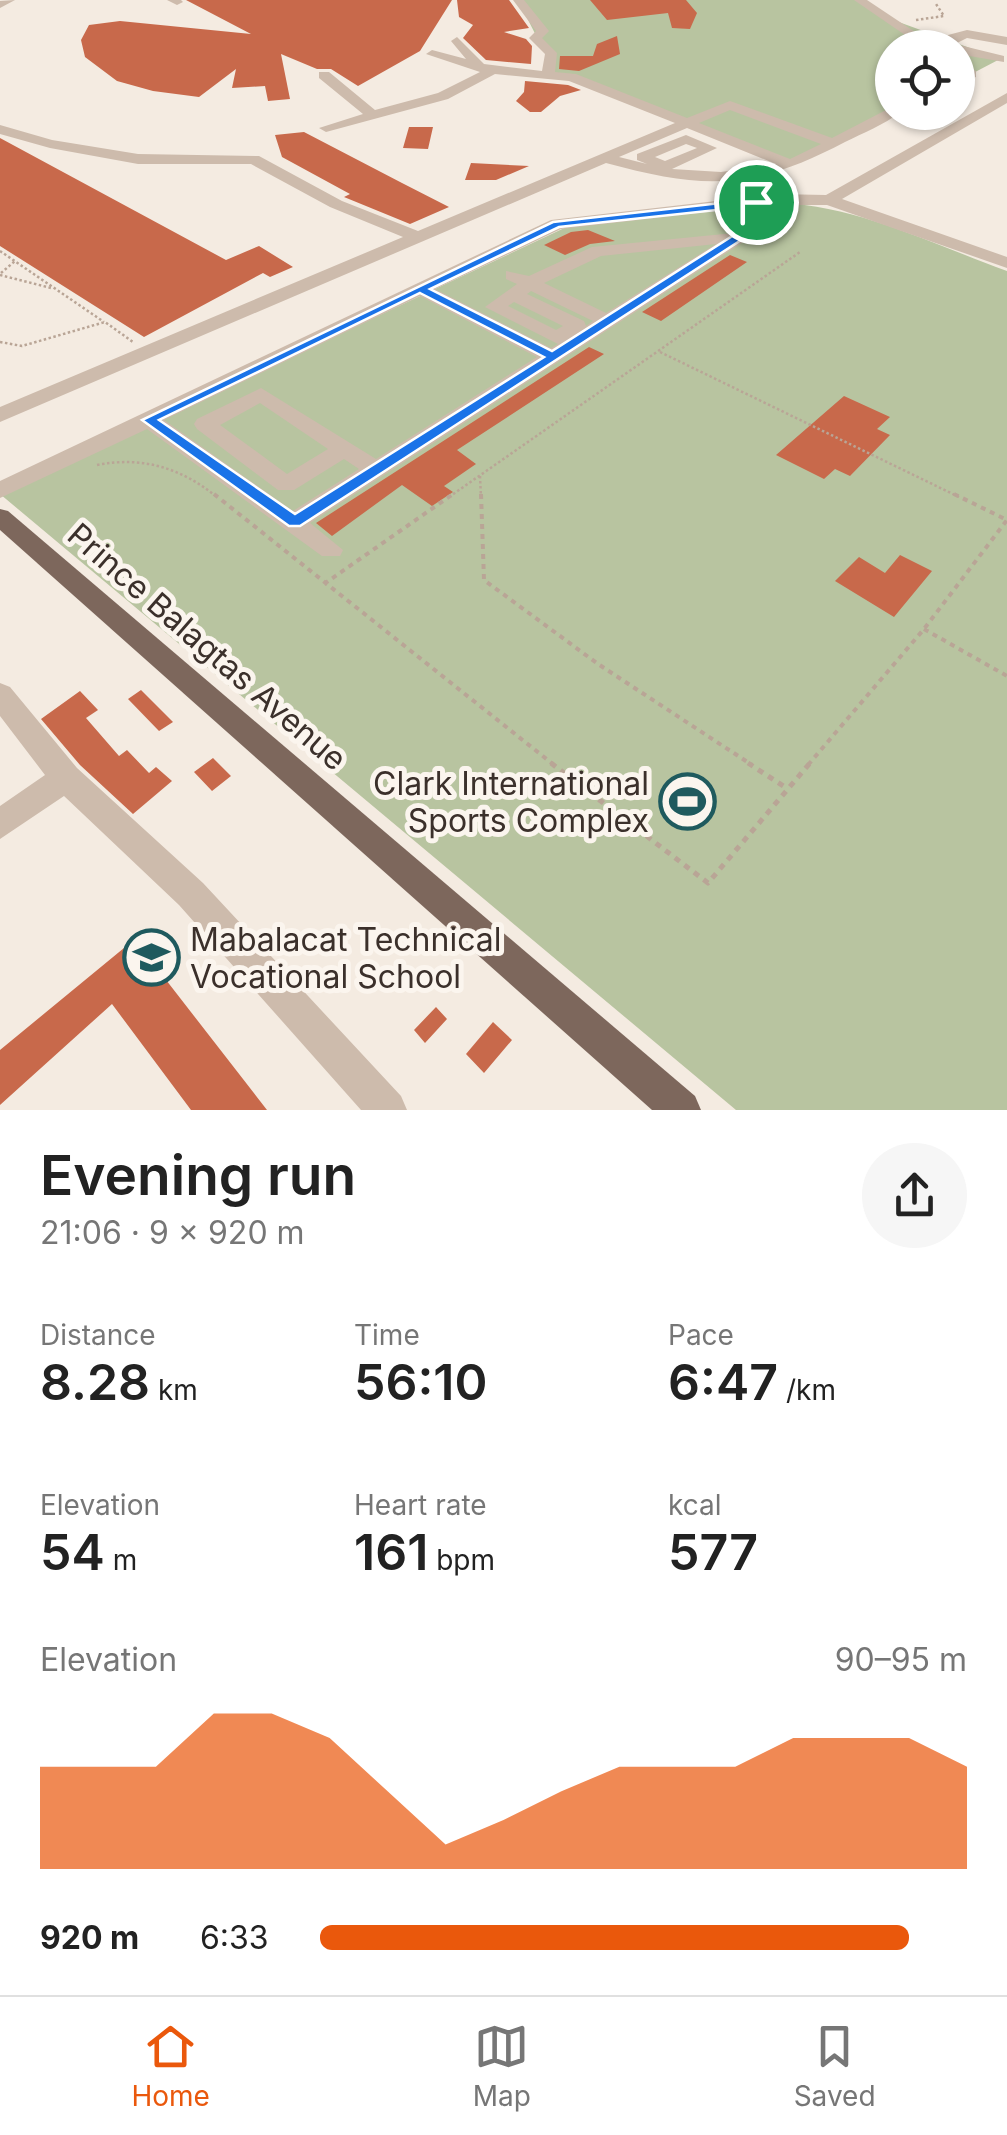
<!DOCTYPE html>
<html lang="en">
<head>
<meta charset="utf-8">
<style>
	body { margin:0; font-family:Inter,sans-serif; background:#f6f6f6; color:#222; height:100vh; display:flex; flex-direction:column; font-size:38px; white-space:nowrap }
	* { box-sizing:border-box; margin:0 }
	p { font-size:32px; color:#767676 }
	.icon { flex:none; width:55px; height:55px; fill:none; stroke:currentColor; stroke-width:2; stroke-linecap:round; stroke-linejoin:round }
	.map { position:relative; height:1110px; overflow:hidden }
	.details { display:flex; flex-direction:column; background:#fff; flex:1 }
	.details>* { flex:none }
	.fabs { position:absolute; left:875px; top:30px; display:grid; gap:20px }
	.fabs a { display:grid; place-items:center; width:100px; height:100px; border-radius:50%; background:#fff; box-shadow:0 2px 8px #0004; font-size:50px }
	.pin { position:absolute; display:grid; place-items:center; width:85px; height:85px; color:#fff; margin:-42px; border:5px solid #fff; border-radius:50%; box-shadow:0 2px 10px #0007 }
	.round { display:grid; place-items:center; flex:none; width:105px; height:105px; border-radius:52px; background:#f6f6f6 }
	.headline { display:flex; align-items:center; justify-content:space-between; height:170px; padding:0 40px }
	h1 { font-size:55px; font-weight:600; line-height:75px }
	.metrics { display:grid; grid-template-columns:repeat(3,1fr); gap:15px; height:170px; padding:10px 40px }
	.metrics div { display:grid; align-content:center }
	.metrics b { font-size:50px; font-weight:600 }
	.metrics small { font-size:28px; font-weight:400 }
	.metrics p { font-size:28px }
	.chart { height:280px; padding:20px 40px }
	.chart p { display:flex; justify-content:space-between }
	.chart svg { width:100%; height:180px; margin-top:10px; fill:#ea580c; opacity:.7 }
	ul { padding:0 40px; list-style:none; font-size:32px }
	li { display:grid; grid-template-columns:160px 120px 1fr; align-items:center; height:75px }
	li i { height:25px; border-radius:12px; background:#ea580c }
	.dock { display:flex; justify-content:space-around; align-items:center; height:140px; border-top:2px solid #e0e0e0; background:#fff; font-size:28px; color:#767676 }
	.dock a { display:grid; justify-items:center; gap:5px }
	.dock .on { color:#ea580c }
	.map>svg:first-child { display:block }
</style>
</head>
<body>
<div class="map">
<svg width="1007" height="1110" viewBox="0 0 1007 1110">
	<rect width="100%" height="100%" fill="#f4ebe1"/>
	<path fill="#b8c4a0" d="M518 0H859L896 21 1000 59 958 81V48H892V112L791 165 556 75Z
		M781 203C858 206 935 245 1007 271V1110H736L0 494 575 223Z"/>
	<path fill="#c8694b" d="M186 0H452L420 51 358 86 331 69H317L281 54 290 99 268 101 265 86 232 88 236 69 199 97 153 91 117 81 85 57 81 40 89 25 120 21 251 34Z
		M457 0H509L529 28 504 32 526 39 532 46 531 64 486 60 463 38 473 25 459 17Z
		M590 0H686L697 13 690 29 672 28 668 13 607 20Z
		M617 36 620 54 579 71 559 69 560 56H593L597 44Z
		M525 81 568 85 581 90 560 96 541 112H530L516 101 524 92Z
		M409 127H433L428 149 403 148Z
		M304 132 402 183 449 207 410 224 344 197 350 194 282 157 275 135Z
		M0 138 226 260 259 246 293 267 270 277 263 273 144 337 0 246Z
		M471 163 529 166 496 180H465Z
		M588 230 615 241 590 244 565 255 544 245 571 232Z
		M730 255 747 262 661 321 642 312Z
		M589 347 604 354 457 450 476 464 444 486 453 492 432 506 402 485 332 536 316 523Z
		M844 396 890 417 877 429 890 435 850 476 835 469 824 479 776 455Z
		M900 555 932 571 894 617 835 581 859 557 885 573Z
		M141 690 173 722 159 731 128 699Z
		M80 691 98 710 86 718 119 756 127 750 149 773 156 767 172 781 133 814 80 765 41 719Z
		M213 758 231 776 212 791 194 772Z
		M141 934 163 961 156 967 267 1110H191L112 1004 0 1105V1050Z
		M436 1007 447 1019 425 1043 414 1030Z
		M493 1022 512 1040 484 1073 466 1054Z"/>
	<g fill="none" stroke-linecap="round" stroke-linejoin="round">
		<path stroke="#b9a596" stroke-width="2.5" stroke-dasharray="2.5 2.5" stroke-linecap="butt" d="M916 20 944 16 936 4
			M0 251 104 322
			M1 273 15 261
			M0 275 51 288
			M0 342 22 346 105 322 133 342
			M660 352 959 497
			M97 465C143 456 181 468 217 497
			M480 476 481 497
			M449 497 800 252"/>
		<path stroke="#b9a596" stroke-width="4" stroke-dasharray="5 5" stroke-linecap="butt" d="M214 494 554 765
			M481 494 484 580 598 664 752 765
			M954 494 1007 520
			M324 584 453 494
			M924 629 1007 676
			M808 765 924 629 1007 520"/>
		<path stroke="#b9a596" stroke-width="5" stroke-dasharray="6 6" stroke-linecap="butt" d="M551 763 708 883 810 763
			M748 763 788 789"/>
		<path fill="#cdbbac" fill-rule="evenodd" d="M15 0 0 8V1Z
			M167 0H181L183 2 177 5Z
			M513 0H524L549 31 542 38 557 53 555 72 576 74 687 118 730 101 832 138 888 109 900 112C884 125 863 133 845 142 754 190 705 190 606 163L0 422V407L403 237 330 207 251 164H138L50 148 0 134V125L52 140 138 154 259 156 342 201 418 231 675 123 569 81 495 74 448 99 326 132 319 128 363 114 319 78V72H329L375 110 438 93 480 72 426 54 432 50 466 59 451 41 457 37 484 64 542 71 545 54 529 38 536 31ZM730 110 821 144 790 159 699 123ZM687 128 776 164 721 172 672 169 717 148 686 135 637 154V160L647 164 619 157ZM686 144 697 148 665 161 655 157Z
			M854 0H867L939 48H924Z
			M967 30 1007 37V45L967 38 955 44 1004 56V62L958 54V48L942 45 948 35Z
			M958 61 976 71V77L958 84V75L962 73 958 70Z
			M1007 93V103L842 199 1007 257V268L827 205H766L773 220 771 224 310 523 343 550 340 556H322L147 429 0 498V481L551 220 776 194 826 195ZM751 207 756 218 734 233 592 247 529 276 506 271V279L517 284 485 307 558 344 551 348 435 289 561 229ZM716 244 606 313 544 283 601 256ZM531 291 593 321 586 326 584 321 527 294ZM420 296 537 357 376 459 261 388 197 419 194 424 197 429 278 490H294L344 459 359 469 293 511 164 420ZM514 302 563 326 556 330 508 306ZM260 403 328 449 287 474 220 425Z
			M0 683 10 687 77 768 203 883 401 1096 407 1110H361L179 905 64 796 0 839V806L45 775 0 716Z"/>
		<path fill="#7d675c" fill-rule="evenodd" d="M0 509 8 511 695 1096 701 1110H652L0 530Z"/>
	</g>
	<path fill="#1a73e8" stroke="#fff" stroke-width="2.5" fill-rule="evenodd" d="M756 199 769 222 300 526H289L142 420 553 222ZM753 206 759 219 552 351 430 289 559 227ZM420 293 544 357 295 514 159 420Z"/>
	<defs>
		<symbol id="stadium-ring" viewBox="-11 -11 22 22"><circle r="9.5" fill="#fbf5ee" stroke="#1f5a5e" stroke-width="1.5"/><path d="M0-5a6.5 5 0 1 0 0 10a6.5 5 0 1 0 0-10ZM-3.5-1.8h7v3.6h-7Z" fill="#1f5a5e"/></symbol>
		<symbol id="school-ring" viewBox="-11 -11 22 22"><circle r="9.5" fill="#fbf5ee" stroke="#1f5a5e" stroke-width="1.5"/><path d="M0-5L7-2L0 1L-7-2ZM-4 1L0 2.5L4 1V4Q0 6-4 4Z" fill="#1f5a5e"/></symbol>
	</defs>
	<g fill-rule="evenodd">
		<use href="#stadium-ring" x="656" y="770" width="63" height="63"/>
		<use href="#school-ring" x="120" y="926" width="63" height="63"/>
	</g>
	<g text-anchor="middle" stroke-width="10" stroke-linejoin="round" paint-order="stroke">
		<g font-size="32" fill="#3b302b" stroke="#fbf5ee">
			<text transform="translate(207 647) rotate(41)" y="11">Prince Balagtas Avenue</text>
		</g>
		<g font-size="32" fill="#3b302b" stroke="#fbf5ee" text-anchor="end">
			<text x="649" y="795">Clark International<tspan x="649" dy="37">Sports Complex</tspan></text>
			<text x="190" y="951" text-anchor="start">Mabalacat Technical<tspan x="190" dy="37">Vocational School</tspan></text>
		</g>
	</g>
</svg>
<div class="fabs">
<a><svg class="icon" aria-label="locate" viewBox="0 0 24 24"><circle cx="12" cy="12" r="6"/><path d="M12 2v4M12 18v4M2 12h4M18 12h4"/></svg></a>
</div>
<div class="pin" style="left:756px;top:202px;background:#1e9e55"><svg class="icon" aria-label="arrive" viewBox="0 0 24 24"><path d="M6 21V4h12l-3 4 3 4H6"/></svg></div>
</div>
<section class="details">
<div class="headline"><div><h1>Evening run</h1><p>21:06 · 9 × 920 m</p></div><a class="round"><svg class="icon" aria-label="share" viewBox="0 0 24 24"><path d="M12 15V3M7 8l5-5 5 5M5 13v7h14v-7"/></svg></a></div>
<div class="metrics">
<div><p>Distance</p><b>8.28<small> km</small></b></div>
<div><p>Time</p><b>56:10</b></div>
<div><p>Pace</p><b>6:47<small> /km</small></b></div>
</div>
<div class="metrics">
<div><p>Elevation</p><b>54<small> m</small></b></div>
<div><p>Heart rate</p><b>161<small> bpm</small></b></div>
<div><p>kcal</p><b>577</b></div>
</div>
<div class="chart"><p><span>Elevation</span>90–95 m</p>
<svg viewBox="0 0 160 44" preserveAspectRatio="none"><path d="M0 44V19L10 19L20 19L30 6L40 6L50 12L60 25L70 38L80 32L90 25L100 19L110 19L120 19L130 12L140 12L150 12L160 19V44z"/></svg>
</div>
<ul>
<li><b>920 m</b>6:33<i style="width:91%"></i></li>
</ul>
</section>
<nav class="dock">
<a class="on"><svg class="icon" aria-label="home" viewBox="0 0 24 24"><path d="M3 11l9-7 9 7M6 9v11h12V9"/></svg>Home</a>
<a><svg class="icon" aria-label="map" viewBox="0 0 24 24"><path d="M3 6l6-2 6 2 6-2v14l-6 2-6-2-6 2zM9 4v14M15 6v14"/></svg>Map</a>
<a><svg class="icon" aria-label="saved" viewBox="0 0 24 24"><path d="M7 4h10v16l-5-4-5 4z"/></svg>Saved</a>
</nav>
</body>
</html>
